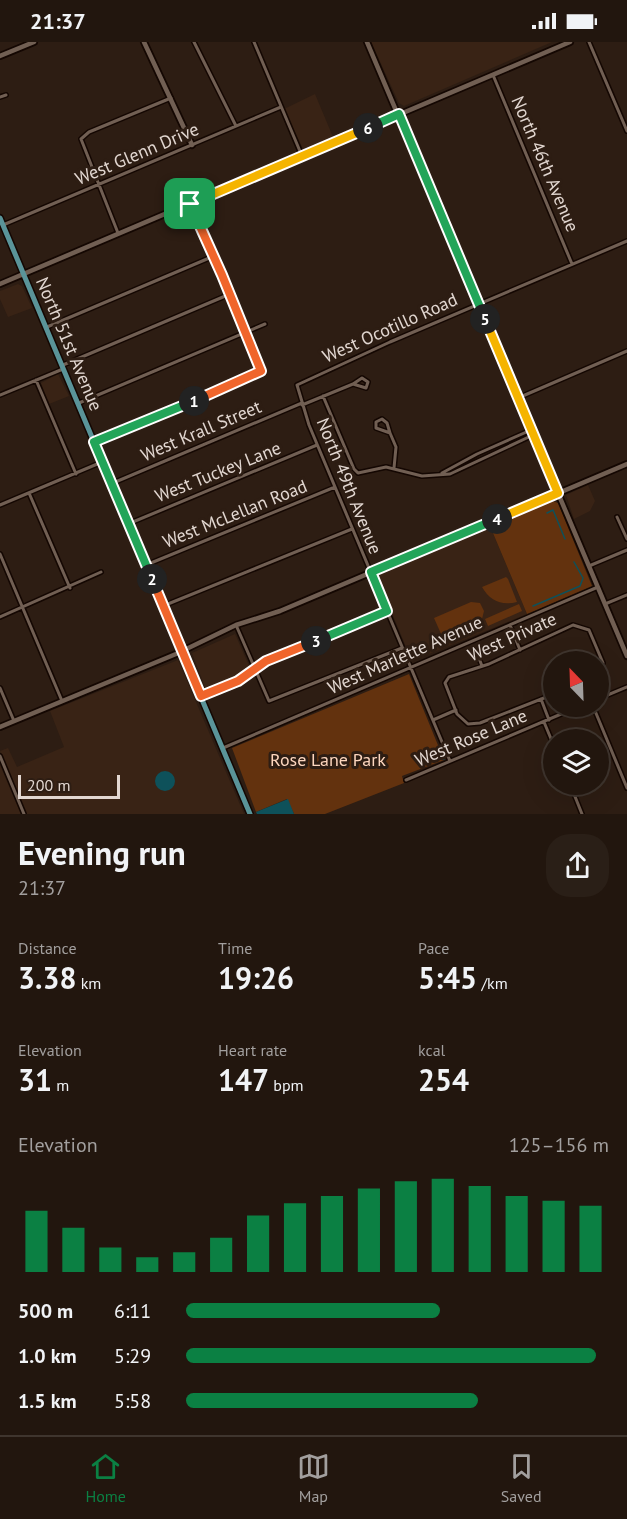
<!DOCTYPE html>
<html lang="en">
<head>
<meta charset="utf-8">
<style>
	body { margin:0; font-family:"PT Sans",sans-serif; background:#2a1f17; color:#f1f3f6; height:100vh; display:flex; flex-direction:column; font-size:22px; white-space:nowrap }
	* { box-sizing:border-box; margin:0 }
	p { font-size:20px; color:#a29f9e }
	.icon { flex:none; width:33px; height:33px; fill:none; stroke:currentColor; stroke-width:2; stroke-linecap:round; stroke-linejoin:round }
	.map { position:relative; height:772px; overflow:hidden }
	.details { display:flex; flex-direction:column; background:#22160e; flex:1 }
	.details>* { flex:none }
	.needle { width:39px; rotate:337deg }
	.fabs { position:absolute; left:543px; top:609px; display:grid; gap:12px }
	.fabs a { display:grid; place-items:center; width:66px; height:66px; border-radius:50%; background:#22160e; box-shadow:0 6px 24px #0002,0 0 0 2px #3f352e; font-size:30px }
	.scale { position:absolute; left:18px; bottom:15px; width:102px; box-sizing:border-box; padding-left:6px; border:3px solid #e2d7d1; border-top:0; font-size:16px; line-height:21px; white-space:nowrap; color:#e2d7d1; -webkit-text-stroke:4px #2d1d13; paint-order:stroke }
	.pin { position:absolute; display:grid; place-items:center; width:51px; height:51px; color:#fff; margin:-26px; border-radius:12px; box-shadow:0 3px 9px #0006 }
	.km { position:absolute; width:30px; height:30px; margin:-15px; border-radius:50%; background:#222; color:#fff; font-size:16px; line-height:30px; text-align:center }
	.round { display:grid; place-items:center; flex:none; width:63px; height:63px; border-radius:24px; background:#2a1f17 }
	.head { display:flex; align-items:center; justify-content:space-between; height:102px; padding:0 18px }
	h1 { font-size:33px; font-weight:700; line-height:45px }
	.figures { display:grid; grid-template-columns:repeat(3,1fr); gap:9px; height:102px; padding:6px 18px }
	.figures div { display:grid; align-content:center }
	.figures b { font-size:30px; font-weight:700 }
	.figures small { font-size:16px; font-weight:400 }
	.figures p { font-size:16px }
	.chart { height:168px; padding:12px 18px }
	.chart p { display:flex; justify-content:space-between }
	.chart svg { width:100%; height:108px; margin-top:6px; stroke:#0b8043; stroke-width:6 }
	ul { padding:0 18px; list-style:none; font-size:20px }
	li { display:grid; grid-template-columns:96px 72px 1fr; align-items:center; height:45px }
	li i { height:15px; border-radius:8px; background:#0b8043 }
	.status { display:flex; justify-content:space-between; align-items:center; height:42px; padding:0 30px; background:#22160e; direction:ltr }
	.status svg { height:16px; fill:currentColor }
	.dock { display:flex; justify-content:space-around; align-items:center; height:84px; border-top:2px solid #3f352e; background:#22160e; font-size:16px; color:#a29f9e }
	.dock a { display:grid; justify-items:center; gap:3px }
	.dock .current { color:#0b8043 }
	.map>svg:first-child { display:block }
</style>
</head>
<body>
<div class="status"><b>21:37</b><svg viewBox="0 0 49 12"><path d="M0 12V9h3v3zM5 12V6h3v6zM10 12V3h3v9zM15 12V0h3v12zM26 1h20v11H26zM47 4h2v5h-2z"/></svg></div>
<div class="map">
<svg width="627" height="772" viewBox="0 0 627 772">
	<rect width="100%" height="100%" fill="#2d1d13"/>
	<path fill="#392315" d="M371 0H552L404 64 399 61Z
		M315 52 333 95 303 107 284 67Z
		M18 242 22 244 32 266 8 275 0 257V249Z
		M58 332 69 354 49 362 41 341Z
		M588 443 595 459 590 469 574 477 566 453Z
		M490 484 527 572 412 619 376 533Z
		M235 592 250 626 237 636 206 648 192 611Z
		M178 618 244 772H26L0 709 8 706 17 725 64 705 50 669Z
		M0 723 21 772H0Z"/>
	<path fill="#63320e" d="M553 459 558 461 592 544 527 572 490 484Z
		M506 535 508 537 517 560C502 564 490 559 482 545Z
		M471 560 480 561 484 569 482 577 442 594 434 576Z
		M519 562 522 569 488 584 485 577Z
		M409 632 444 718 402 734 404 741 325 772H294L287 757 256 770 232 706Z"/>
	<path fill="#0e515a" d="M155 739a10 10 0 1 1 20 0a10 10 0 1 1-20 0Z
		M288 757 294 772H257L256 770Z"/>
	<g fill="none" stroke-linecap="round" stroke-linejoin="round">
		<path stroke="#0e515a" stroke-width="1.5" d="M547 471 553 468 565 497
			M533 564 580 544 583 536 574 520
			M432 714 444 717"/>
		<defs>
			<path id="street" d="M194 0 236 84
				M254 0 302 114
				M589 0 627 89
				M493 33 572 222
				M0 55 6 53
				M3 183 281 65
				M118 191 81 97 89 90 171 56
				M47 285 214 214
				M63 323 230 252
				M362 336 368 340 366 346 353 342Z
				M36 338 76 432
				M0 353 63 327
				M323 354 354 427 358 431 386 425 422 434 450 432 533 393
				M518 356 627 309
				M79 361 265 282
				M302 363 353 342
				M382 377 387 381 390 391 376 386V380Z
				M390 391 396 405 394 426
				M94 401 261 329 222 233 190 161
				M442 431 477 412 531 388
				M113 441 302 361
				M29 451 70 546
				M0 463 102 420
				M617 475 627 497
				M128 482 317 403
				M0 512 62 659
				M146 523 335 445
				M589 524 627 508
				M605 562 627 553
				M163 564 352 487
				M0 575 101 530
				M236 583 269 659 402 606
				M510 583 520 608
				M475 606 482 624
				M0 646 14 679
				M554 652 480 681 468 682 457 672 445 641 449 635 489 622 573 583 589 588 603 621 598 626
				M201 654 238 639 266 619 387 569
				M541 657 549 678
				M598 657 627 645
				M593 664 627 746
				M433 678 456 668
				M544 680 554 704
				M223 706 598 545
				M0 714 24 772
				M450 719 309 383 297 343 390 300 627 199
				M406 738 580 664
				M570 742 582 772"/>
			<path id="secondary" d="M144 0 192 103
				M367 0 627 614
				M0 14 34 0
				M0 242 570 0
				M0 685 176 612 236 583 280 569 627 422"/>
			<path id="primary" d="M0 176 250 772"/>
		</defs>
		<use href="#street" stroke="#140702" stroke-width="6"/>
		<use href="#secondary" stroke="#140702" stroke-width="8"/>
		<use href="#primary" stroke="#140702" stroke-width="8"/>
		<use href="#street" stroke="#715f53" stroke-width="3"/>
		<use href="#secondary" stroke="#715f53" stroke-width="4.5"/>
		<use href="#primary" stroke="#5a9499" stroke-width="5"/>
	</g>
	<g fill="none" stroke-linecap="round" stroke-linejoin="round">
		<defs>
			<path id="split-1" d="M190 162 222 233 261 329 194 359"/>
			<path id="split-2" d="M152 537 94 400 194 359"/>
			<path id="split-3" d="M152 537 201 654 238 639 266 619 316 599"/>
			<path id="split-4" d="M316 599 387 569 371 530 497 477"/>
			<path id="split-5" d="M485 277 558 451 497 477"/>
			<path id="split-6" d="M368 86 399 72 485 277"/>
			<path id="split-7" d="M190 162 368 86"/>
		</defs>
		<use href="#split-1" stroke="#fff" stroke-width="12"/>
		<use href="#split-2" stroke="#fff" stroke-width="12"/>
		<use href="#split-3" stroke="#fff" stroke-width="12"/>
		<use href="#split-4" stroke="#fff" stroke-width="12"/>
		<use href="#split-5" stroke="#fff" stroke-width="12"/>
		<use href="#split-6" stroke="#fff" stroke-width="12"/>
		<use href="#split-7" stroke="#fff" stroke-width="12"/>
		<use href="#split-1" stroke="#f0652b" stroke-width="8"/>
		<use href="#split-2" stroke="#22a559" stroke-width="8"/>
		<use href="#split-3" stroke="#f0652b" stroke-width="8"/>
		<use href="#split-4" stroke="#22a559" stroke-width="8"/>
		<use href="#split-5" stroke="#f5b400" stroke-width="8"/>
		<use href="#split-6" stroke="#22a559" stroke-width="8"/>
		<use href="#split-7" stroke="#f5b400" stroke-width="8"/>
	</g>
	<g text-anchor="middle" stroke-width="6" stroke-linejoin="round" paint-order="stroke">
		<g font-size="18" fill="#e2d7d1" stroke="#2d1d13">
			<text transform="translate(137 112) rotate(-23)" y="6">West Glenn Drive</text>
			<text transform="translate(545 122) rotate(67)" y="6">North 46th Avenue</text>
			<text transform="translate(390 286) rotate(-24)" y="6">West Ocotillo Road</text>
			<text transform="translate(69 302) rotate(67)" y="6">North 51st Avenue</text>
			<text transform="translate(201 389) rotate(-23)" y="6">West Krall Street</text>
			<text transform="translate(218 430) rotate(-22)" y="6">West Tuckey Lane</text>
			<text transform="translate(349 444) rotate(68)" y="6">North 49th Avenue</text>
			<text transform="translate(235 472) rotate(-22)" y="6">West McLellan Road</text>
			<text transform="translate(512 595) rotate(-24)" y="6">West Private</text>
			<text transform="translate(405 613) rotate(-24)" y="6">West Marlette Avenue</text>
			<text transform="translate(471 696) rotate(-23)" y="6">West Rose Lane</text>
		</g>
		<g font-size="18" fill="#fdd6be" stroke="#2d1d13">
			<text x="328" y="724">Rose Lane Park</text>
		</g>
	</g>
</svg>
<div class="fabs">
<a><svg class="needle" viewBox="-14 -14 28 28"><path d="M0-13l5 13h-10z" fill="#e53935"/><path d="M0 13l5-13h-10z" fill="#a29f9e"/></svg></a>
<a><svg class="icon" aria-label="layers" viewBox="0 0 24 24"><path d="M12 4l9 5-9 5-9-5zM3 14l9 5 9-5"/></svg></a>
</div>
<div class="scale">200 m</div>
<div class="pin" style="left:190px;top:162px;background:#1e9e55"><svg class="icon" aria-label="arrive" viewBox="0 0 24 24"><path d="M6 21V4h12l-3 4 3 4H6"/></svg></div>
<b class="km" style="left:194px;top:359px">1</b>
<b class="km" style="left:152px;top:537px">2</b>
<b class="km" style="left:316px;top:599px">3</b>
<b class="km" style="left:497px;top:477px">4</b>
<b class="km" style="left:485px;top:277px">5</b>
<b class="km" style="left:368px;top:86px">6</b>
</div>
<section class="details">
<div class="head"><div><h1>Evening run</h1><p>21:37</p></div><a class="round"><svg class="icon" aria-label="share" viewBox="0 0 24 24"><path d="M12 15V3M7 8l5-5 5 5M5 13v7h14v-7"/></svg></a></div>
<div class="figures">
<div><p>Distance</p><b>3.38<small> km</small></b></div>
<div><p>Time</p><b>19:26</b></div>
<div><p>Pace</p><b>5:45<small> /km</small></b></div>
</div>
<div class="figures">
<div><p>Elevation</p><b>31<small> m</small></b></div>
<div><p>Heart rate</p><b>147<small> bpm</small></b></div>
<div><p>kcal</p><b>254</b></div>
</div>
<div class="chart"><p><span>Elevation</span>125–156 m</p>
<svg viewBox="0 0 160 44" preserveAspectRatio="none"><path d="M5 44V19M15 44V26M25 44V34M35 44V38M45 44V36M55 44V30M65 44V21M75 44V16M85 44V13M95 44V10M105 44V7M115 44V6M125 44V9M135 44V13M145 44V15M155 44V17"/></svg>
</div>
<ul>
<li><b>500 m</b>6:11<i style="width:60%"></i></li>
<li><b>1.0 km</b>5:29<i style="width:97%"></i></li>
<li><b>1.5 km</b>5:58<i style="width:69%"></i></li>
</ul>
</section>
<nav class="dock">
<a class="current"><svg class="icon" aria-label="home" viewBox="0 0 24 24"><path d="M3 11l9-7 9 7M6 9v11h12V9"/></svg>Home</a>
<a><svg class="icon" aria-label="map" viewBox="0 0 24 24"><path d="M3 6l6-2 6 2 6-2v14l-6 2-6-2-6 2zM9 4v14M15 6v14"/></svg>Map</a>
<a><svg class="icon" aria-label="saved" viewBox="0 0 24 24"><path d="M7 4h10v16l-5-4-5 4z"/></svg>Saved</a>
</nav>
</body>
</html>
